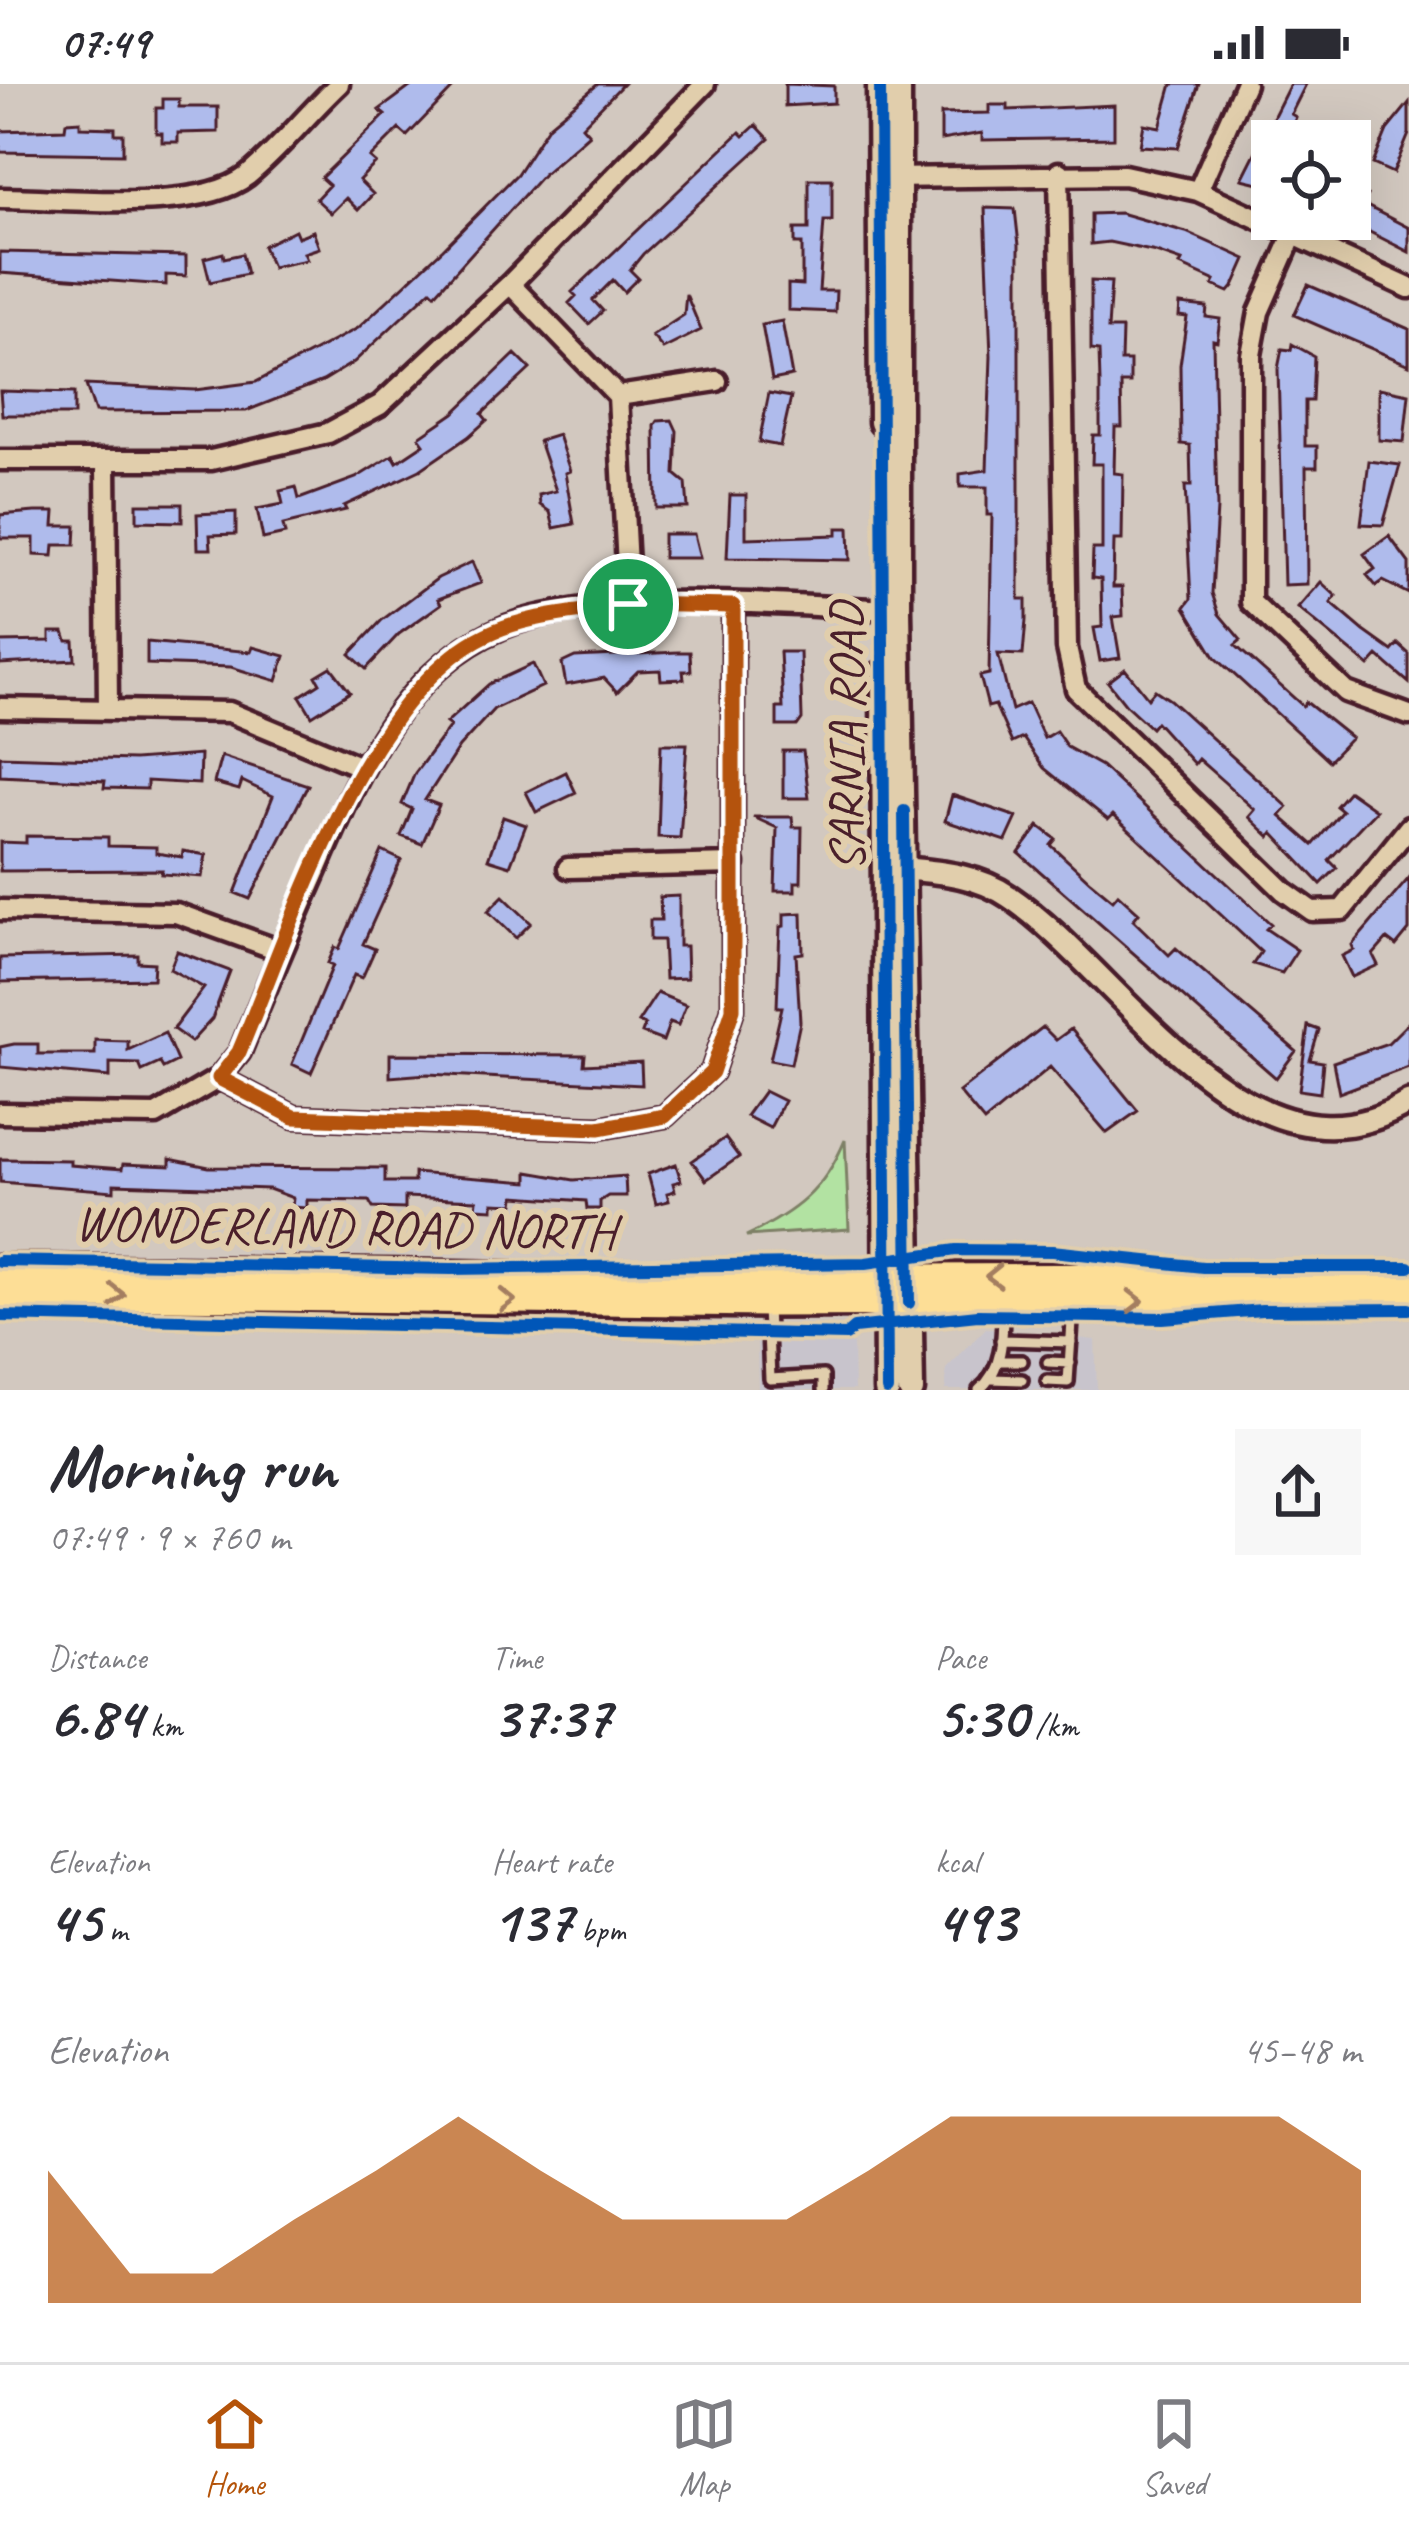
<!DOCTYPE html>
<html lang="en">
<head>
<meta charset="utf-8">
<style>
	body { margin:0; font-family:Caveat,sans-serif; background:#f7f7f7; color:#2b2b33; height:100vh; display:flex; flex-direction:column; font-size:45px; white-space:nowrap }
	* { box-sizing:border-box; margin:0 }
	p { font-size:39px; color:#7c7c81 }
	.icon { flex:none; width:66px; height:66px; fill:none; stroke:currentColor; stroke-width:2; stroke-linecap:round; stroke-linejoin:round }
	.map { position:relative; height:1306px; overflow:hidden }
	.sheet { display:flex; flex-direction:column; background:#fff; flex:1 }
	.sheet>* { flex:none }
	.buttons { position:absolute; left:1251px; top:36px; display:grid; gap:24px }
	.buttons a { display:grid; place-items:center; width:120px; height:120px; border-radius:0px; background:#fff; box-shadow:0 12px 48px #0002; font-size:60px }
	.pin { position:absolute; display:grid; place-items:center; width:102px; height:102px; color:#fff; margin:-51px; border:6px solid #fff; border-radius:50%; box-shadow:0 3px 12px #0007 }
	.round { display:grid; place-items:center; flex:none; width:126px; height:126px; border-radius:0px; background:#f7f7f7 }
	.overview { display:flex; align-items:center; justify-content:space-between; height:204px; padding:0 48px }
	h1 { font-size:66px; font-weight:700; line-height:90px }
	.metrics { display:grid; grid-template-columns:repeat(3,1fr); gap:18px; height:204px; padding:12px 48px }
	.metrics div { display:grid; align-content:center }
	.metrics b { font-size:60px; font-weight:700 }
	.metrics small { font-size:33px; font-weight:400 }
	.metrics p { font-size:33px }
	.chart { height:336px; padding:24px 48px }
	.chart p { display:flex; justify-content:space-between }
	.chart svg { width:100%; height:216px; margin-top:12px; fill:#b45309; opacity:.7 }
	.status { display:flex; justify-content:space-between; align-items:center; height:84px; padding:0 60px; background:#fff; direction:ltr }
	.status svg { height:33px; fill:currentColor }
	.tab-bar { display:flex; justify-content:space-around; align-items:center; height:168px; border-top:3px solid #e1e1e2; background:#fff; font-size:33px; color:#7c7c81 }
	.tab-bar a { display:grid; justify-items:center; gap:6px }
	.tab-bar .current { color:#b45309 }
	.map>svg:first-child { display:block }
</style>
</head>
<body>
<div class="status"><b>07:49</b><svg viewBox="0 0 49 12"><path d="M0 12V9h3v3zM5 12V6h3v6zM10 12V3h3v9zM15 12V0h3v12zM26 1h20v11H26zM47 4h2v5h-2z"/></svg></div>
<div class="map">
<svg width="1409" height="1306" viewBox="0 0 1409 1306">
	<rect width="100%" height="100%" fill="#d2c8bf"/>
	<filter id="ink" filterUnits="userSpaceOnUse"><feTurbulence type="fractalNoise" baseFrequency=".00833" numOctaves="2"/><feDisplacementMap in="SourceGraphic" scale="24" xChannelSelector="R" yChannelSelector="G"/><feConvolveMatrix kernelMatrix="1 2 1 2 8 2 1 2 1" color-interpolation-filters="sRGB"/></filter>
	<g filter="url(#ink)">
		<path fill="#c8c4cc" d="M986 1244 1095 1256 1097 1306H946V1285Z
			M757 1258 853 1259 854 1306H758Z"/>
		<path fill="#b2e2a2" stroke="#7e8066" stroke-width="3" d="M845 1056 849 1145 746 1152C794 1129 824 1107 845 1056Z"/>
		<path fill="#afbbec" stroke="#4a1f2b" stroke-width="3" d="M414 0H457L407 52 399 45 370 74 376 79 359 96 373 110 358 126 346 114 331 129 316 115 329 101 321 94 385 31 379 26Z
			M598 0H623L582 42 589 50 543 90 435 210 431 206 354 278 323 297 246 327 95 328 86 301 195 306 256 298 358 244 443 165 517 90 549 41Z
			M785 0 834 2V19L785 22Z
			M1172 0H1199L1178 64 1140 62 1144 40 1160 43Z
			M1290 0H1306L1291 30 1296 33 1286 57H1272L1267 79 1272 81V102L1242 95Z
			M163 15H179V23H218V48L178 49V58H162V49H156V24H163Z
			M1409 19V50L1393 89 1373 80 1387 46Z
			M989 21H1008V26L1114 21V54L982 56V49L941 56V30L989 29Z
			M80 37V43L115 44V50H123V70L0 68V47L65 45 66 38Z
			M756 41 769 55 643 170 630 186 638 194 624 208 613 196 593 216 603 227 589 240 569 219 576 212 572 208 740 48 744 52Z
			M809 95H832V137H824L819 207H836L835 228 788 226V200L802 201V160H795V145H809Z
			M1350 103 1367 111 1363 120 1409 144V168L1354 140 1350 148Z
			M985 124 1015 125 1019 161V515H1026V536L1023 571 998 570 1012 626 1028 619 1044 654 1056 647 1067 663 1101 682 1271 840 1266 845 1297 866 1282 889 1253 880 1261 868 1113 731 1108 736 1044 684 1023 654 1012 659 995 621 988 623 980 592 989 590 992 431H987V403H960V390L987 386 991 272Z
			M1120 129 1186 148 1246 175 1234 202 1229 208 1213 201 1215 197 1180 181 1182 177 1156 168 1109 158 1091 160V130Z
			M295 146 298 153 313 147 319 164 304 169 307 176 272 183 263 162Z
			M0 168 186 172V192L166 191V201L0 189Z
			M223 169 224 174 242 170 247 190 210 198 204 174Z
			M1091 197 1111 198 1108 245H1122L1121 277H1130V299H1121L1122 343H1115L1114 389 1123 390 1122 456H1114L1113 503H1122L1123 532 1113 533 1120 574 1100 577 1094 544 1102 543 1101 495 1092 494 1093 465H1102V380H1092L1093 351H1100V299L1099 267 1091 266Z
			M1308 201 1409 245V281L1294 231Z
			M686 210 701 246 663 265 652 252 684 231Z
			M1180 220 1207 223 1206 233 1220 235 1217 257 1213 256 1217 424 1212 509 1219 530 1241 556 1235 561 1303 622 1306 618 1351 654 1329 677 1215 573 1185 523 1191 515 1185 402H1191L1190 361 1181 360 1180 281 1187 233 1179 232Z
			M782 237 792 292 772 296 762 241Z
			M1292 260 1314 272 1312 317H1305V362H1317V383H1306L1307 500 1284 501 1278 285 1282 265 1291 266Z
			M515 270 530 285 482 330 487 336 468 353 420 386 344 422 346 426 283 441 285 450 263 455 257 425 283 420 280 407 296 403 299 415 356 394 393 371 397 378 424 360 419 353 454 329Z
			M1379 304 1409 310 1404 358 1379 356Z
			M0 307 74 309V331H2Z
			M769 309 791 313 780 362 759 358Z
			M672 336 677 347 675 390 686 399 688 424H656L655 342 658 337Z
			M558 351 570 387 565 389 574 440 554 444 550 428 540 421 539 411 556 407 539 357Z
			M1369 377 1400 381 1383 441 1361 440Z
			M730 411H746V454L837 451V444H849L850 476 727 474Z
			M137 420H182V438L137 437Z
			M35 428H55L54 442H76L75 461H54L53 472 34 471V454H0V431Z
			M236 428V450L210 451 211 465H198L197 430Z
			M663 450H694L700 474H663Z
			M1389 452 1409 479V510L1383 497 1376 502 1367 491 1375 485 1364 470Z
			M472 478 481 499 438 515 441 520 399 550 366 585 350 570 382 536 438 494Z
			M1321 498 1336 512 1331 519 1364 547 1392 567 1398 560 1409 570V599L1378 572 1369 582 1298 524Z
			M50 548H64L67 557H74L75 576 0 580V558L50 557Z
			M147 558 251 568 253 563 285 572 277 597 231 583 147 580Z
			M678 568H690L691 587H683L684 595 661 596 660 586 638 587 617 608 604 594 566 601 562 579 575 573Z
			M780 568H800L802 635 797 642H777V624H783Z
			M533 580 543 602 494 625 459 663 425 716 439 721 422 760 401 752 412 725 402 720 415 689 450 642 446 639 489 600Z
			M331 583 350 608 312 632 300 612 320 599 316 592Z
			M1125 585 1148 614 1155 606 1170 616 1288 723 1280 732 1313 761 1342 727 1336 722 1349 707 1376 726 1329 776 1337 784 1321 800 1273 749 1270 753 1249 733 1255 726 1223 697 1198 675 1194 680 1156 638 1151 644 1127 622 1108 598Z
			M661 660H687L680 754 658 753Z
			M783 667H803L809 714H783Z
			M200 671 199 700 147 697V705L104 704 105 697 0 692V672L134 676Z
			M221 672 308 701 250 815 235 809 273 712 242 697 239 706 214 699Z
			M566 688 576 709 536 728 526 708Z
			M952 711 1017 733 1006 757 945 737Z
			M503 733 526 741 510 782 488 775Z
			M753 733H792L793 743H802L801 798H795V807H775L777 744Z
			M1039 742 1056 755 1051 761 1090 797 1113 816 1118 810 1139 829 1133 836 1169 871 1176 864 1296 967 1276 994 1019 769Z
			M26 752 108 753V762L156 763V769L182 773 183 767 206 771 202 793 161 790 162 786 0 787V758L26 759Z
			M382 767 401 776 363 860 375 865 362 894 354 891 311 989 292 980 333 881 328 879 335 863 339 865Z
			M1409 794V846L1396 862 1387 855 1373 871 1378 881 1352 893 1342 872 1354 866 1352 861Z
			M503 812 531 839 516 854 488 827Z
			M679 812V862H686L687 894 665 895 663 856H650V836H661L660 813Z
			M802 829 803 869 796 870 800 938 791 980 770 976 782 923H777L780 843 784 842V830Z
			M177 867 230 887 212 935 191 958 173 945 204 904 170 885Z
			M138 871V878L154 879 153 895 0 898V874Z
			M657 909 686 921 678 941 670 938 663 957 642 949 645 941 638 938Z
			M1409 938V983L1339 1009 1333 978 1388 959Z
			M1308 942 1319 946 1310 976 1323 978 1320 1009 1299 1006Z
			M1043 943 1056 956 1071 945 1138 1027 1107 1049 1050 983 984 1038 959 1008Z
			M165 949 177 977 163 984 160 979 142 987 139 980 110 979V993L0 983V963L14 960H38V970H95V956L128 957V966Z
			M390 970 585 971 584 981 641 978 642 1001 428 990 390 993Z
			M764 1007 784 1017 770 1044 746 1032Z
			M725 1054 739 1073 706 1096 692 1077Z
			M0 1075 70 1076V1081L122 1085 123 1080 170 1082V1075L209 1083 385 1084V1098H414V1089L528 1098V1088L574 1096 625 1092 626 1112H608L600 1117V1125H587L586 1117 515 1112 514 1120 493 1119V1125L476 1124 477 1116 405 1113V1125L373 1124 369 1117 307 1116V1124L292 1123 293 1114 269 1105 114 1100V1107L0 1098Z
			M676 1080 681 1097 673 1099 675 1107 667 1109 669 1117 656 1120 648 1090Z"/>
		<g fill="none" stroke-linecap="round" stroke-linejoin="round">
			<defs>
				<path id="service" d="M767 1223 770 1295 823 1292V1306
					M1001 1256 1071 1258
					M999 1277H1022
					M1048 1278 1070 1279
					M992 1295 1022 1296
					M1047 1297 1068 1298 1073 1223
					M979 1306C1003 1286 1003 1253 1003 1223"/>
				<path id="minor" d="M1059 88 1067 564 1076 605 1284 807 1312 827 1342 826 1409 743
					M885 94 1124 91 1198 107 1409 204
					M1198 107 1245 0
					M0 114C63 114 198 130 247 92 280 65 308 29 339 0
					M1293 151 1259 228 1251 271V518L1346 608 1409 631
					M510 200 618 312 629 520
					M618 312 717 297
					M0 376H211L328 349 380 321 510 200 705 0
					M106 378 108 623
					M0 624 229 628 361 683
					M568 784 734 780
					M0 826 176 829 281 867
					M219 994 294 1033 599 1044 665 1032 712 988 733 925V522
					M0 1029 156 1031 219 994 240 968C265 906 291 845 318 784 364 676 415 557 544 531 657 507 783 522 898 526"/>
				<path id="tertiary" d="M906 785C942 788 980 792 1010 813 1123 890 1251 1115 1409 1018"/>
				<path id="secondary" d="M880 0 882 338
					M898 0V526L911 1306
					M884 588 887 1306"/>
				<path id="primary" d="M0 1185 696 1195 1409 1192
					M0 1210 767 1219 1409 1216"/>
			</defs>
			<use href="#service" stroke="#4a1f2b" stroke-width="18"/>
			<use href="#minor" stroke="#4a1f2b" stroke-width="27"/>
			<use href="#tertiary" stroke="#4a1f2b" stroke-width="30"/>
			<use href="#secondary" stroke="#4a1f2b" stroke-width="33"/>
			<use href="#primary" stroke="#4a1f2b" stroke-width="36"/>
			<use href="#service" stroke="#e1ceac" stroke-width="9"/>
			<use href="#minor" stroke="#e1ceac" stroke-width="18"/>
			<use href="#tertiary" stroke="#e1ceac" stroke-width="21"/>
			<use href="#secondary" stroke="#e1ceac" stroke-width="24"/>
			<use href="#primary" stroke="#fdde96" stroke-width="27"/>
			<defs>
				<path id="cycleway" d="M880 0 887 1306
					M904 727 909 1219
					M0 1177 451 1185 866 1179 956 1166 1052 1167 1203 1183H1409
					M0 1232 846 1251 854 1244 978 1231 1163 1234 1262 1226 1409 1225"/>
			</defs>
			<use href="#cycleway" stroke="#e1ceac" stroke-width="20"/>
			<use href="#cycleway" stroke="#0057b8" stroke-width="12"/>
		</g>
		<defs><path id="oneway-chevron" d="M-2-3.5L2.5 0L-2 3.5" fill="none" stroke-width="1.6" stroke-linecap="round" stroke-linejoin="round" transform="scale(3)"/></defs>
		<g stroke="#a47e60">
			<use href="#oneway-chevron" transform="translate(994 1192) rotate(179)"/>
			<use href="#oneway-chevron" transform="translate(117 1211) rotate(1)"/>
			<use href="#oneway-chevron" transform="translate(507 1216) rotate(1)"/>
			<use href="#oneway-chevron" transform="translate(1135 1217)"/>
		</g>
	</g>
	<g fill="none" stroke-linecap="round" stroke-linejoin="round" filter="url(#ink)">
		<defs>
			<path id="route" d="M628 520 733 522V925L712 988 665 1032 599 1044 294 1033 219 994 239 968C291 845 363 611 486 551 531 529 580 530 628 520Z"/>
		</defs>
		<use href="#route" stroke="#fff" stroke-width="24"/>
		<use href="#route" stroke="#b45309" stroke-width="15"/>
	</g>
	<g text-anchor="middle" stroke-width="12" stroke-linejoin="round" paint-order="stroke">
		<g font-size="51" fill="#4a1f2b" stroke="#e1ceac">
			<text transform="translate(845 653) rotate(-90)" y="18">SARNIA ROAD</text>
			<text transform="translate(345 1142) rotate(1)" y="18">WONDERLAND ROAD NORTH</text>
		</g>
	</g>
</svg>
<div class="buttons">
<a><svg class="icon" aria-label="locate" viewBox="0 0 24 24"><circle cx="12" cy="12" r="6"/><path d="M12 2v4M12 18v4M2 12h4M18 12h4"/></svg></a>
</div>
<div class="pin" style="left:628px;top:520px;background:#1e9e55"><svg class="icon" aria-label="arrive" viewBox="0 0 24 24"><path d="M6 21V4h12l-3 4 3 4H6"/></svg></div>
</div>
<section class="sheet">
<div class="overview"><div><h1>Morning run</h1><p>07:49 · 9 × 760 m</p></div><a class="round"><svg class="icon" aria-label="share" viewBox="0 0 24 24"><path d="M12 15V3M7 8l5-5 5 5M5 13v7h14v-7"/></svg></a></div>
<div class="metrics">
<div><p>Distance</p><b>6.84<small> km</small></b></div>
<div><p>Time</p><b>37:37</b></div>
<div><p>Pace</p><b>5:30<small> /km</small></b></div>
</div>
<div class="metrics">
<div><p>Elevation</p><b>45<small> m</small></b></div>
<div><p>Heart rate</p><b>137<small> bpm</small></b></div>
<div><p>kcal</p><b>493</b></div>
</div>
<div class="chart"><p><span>Elevation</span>45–48 m</p>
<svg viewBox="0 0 160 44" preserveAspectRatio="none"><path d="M0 44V17L10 38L20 38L30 27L40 17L50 6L60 17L70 27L80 27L90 27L100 17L110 6L120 6L130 6L140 6L150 6L160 17V44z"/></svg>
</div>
</section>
<nav class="tab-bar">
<a class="current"><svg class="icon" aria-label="home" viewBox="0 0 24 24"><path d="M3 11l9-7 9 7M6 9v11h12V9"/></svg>Home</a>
<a><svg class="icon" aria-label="map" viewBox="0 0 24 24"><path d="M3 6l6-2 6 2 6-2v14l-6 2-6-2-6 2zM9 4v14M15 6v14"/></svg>Map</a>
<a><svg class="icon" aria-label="saved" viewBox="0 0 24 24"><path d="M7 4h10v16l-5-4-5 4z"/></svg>Saved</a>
</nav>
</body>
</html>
